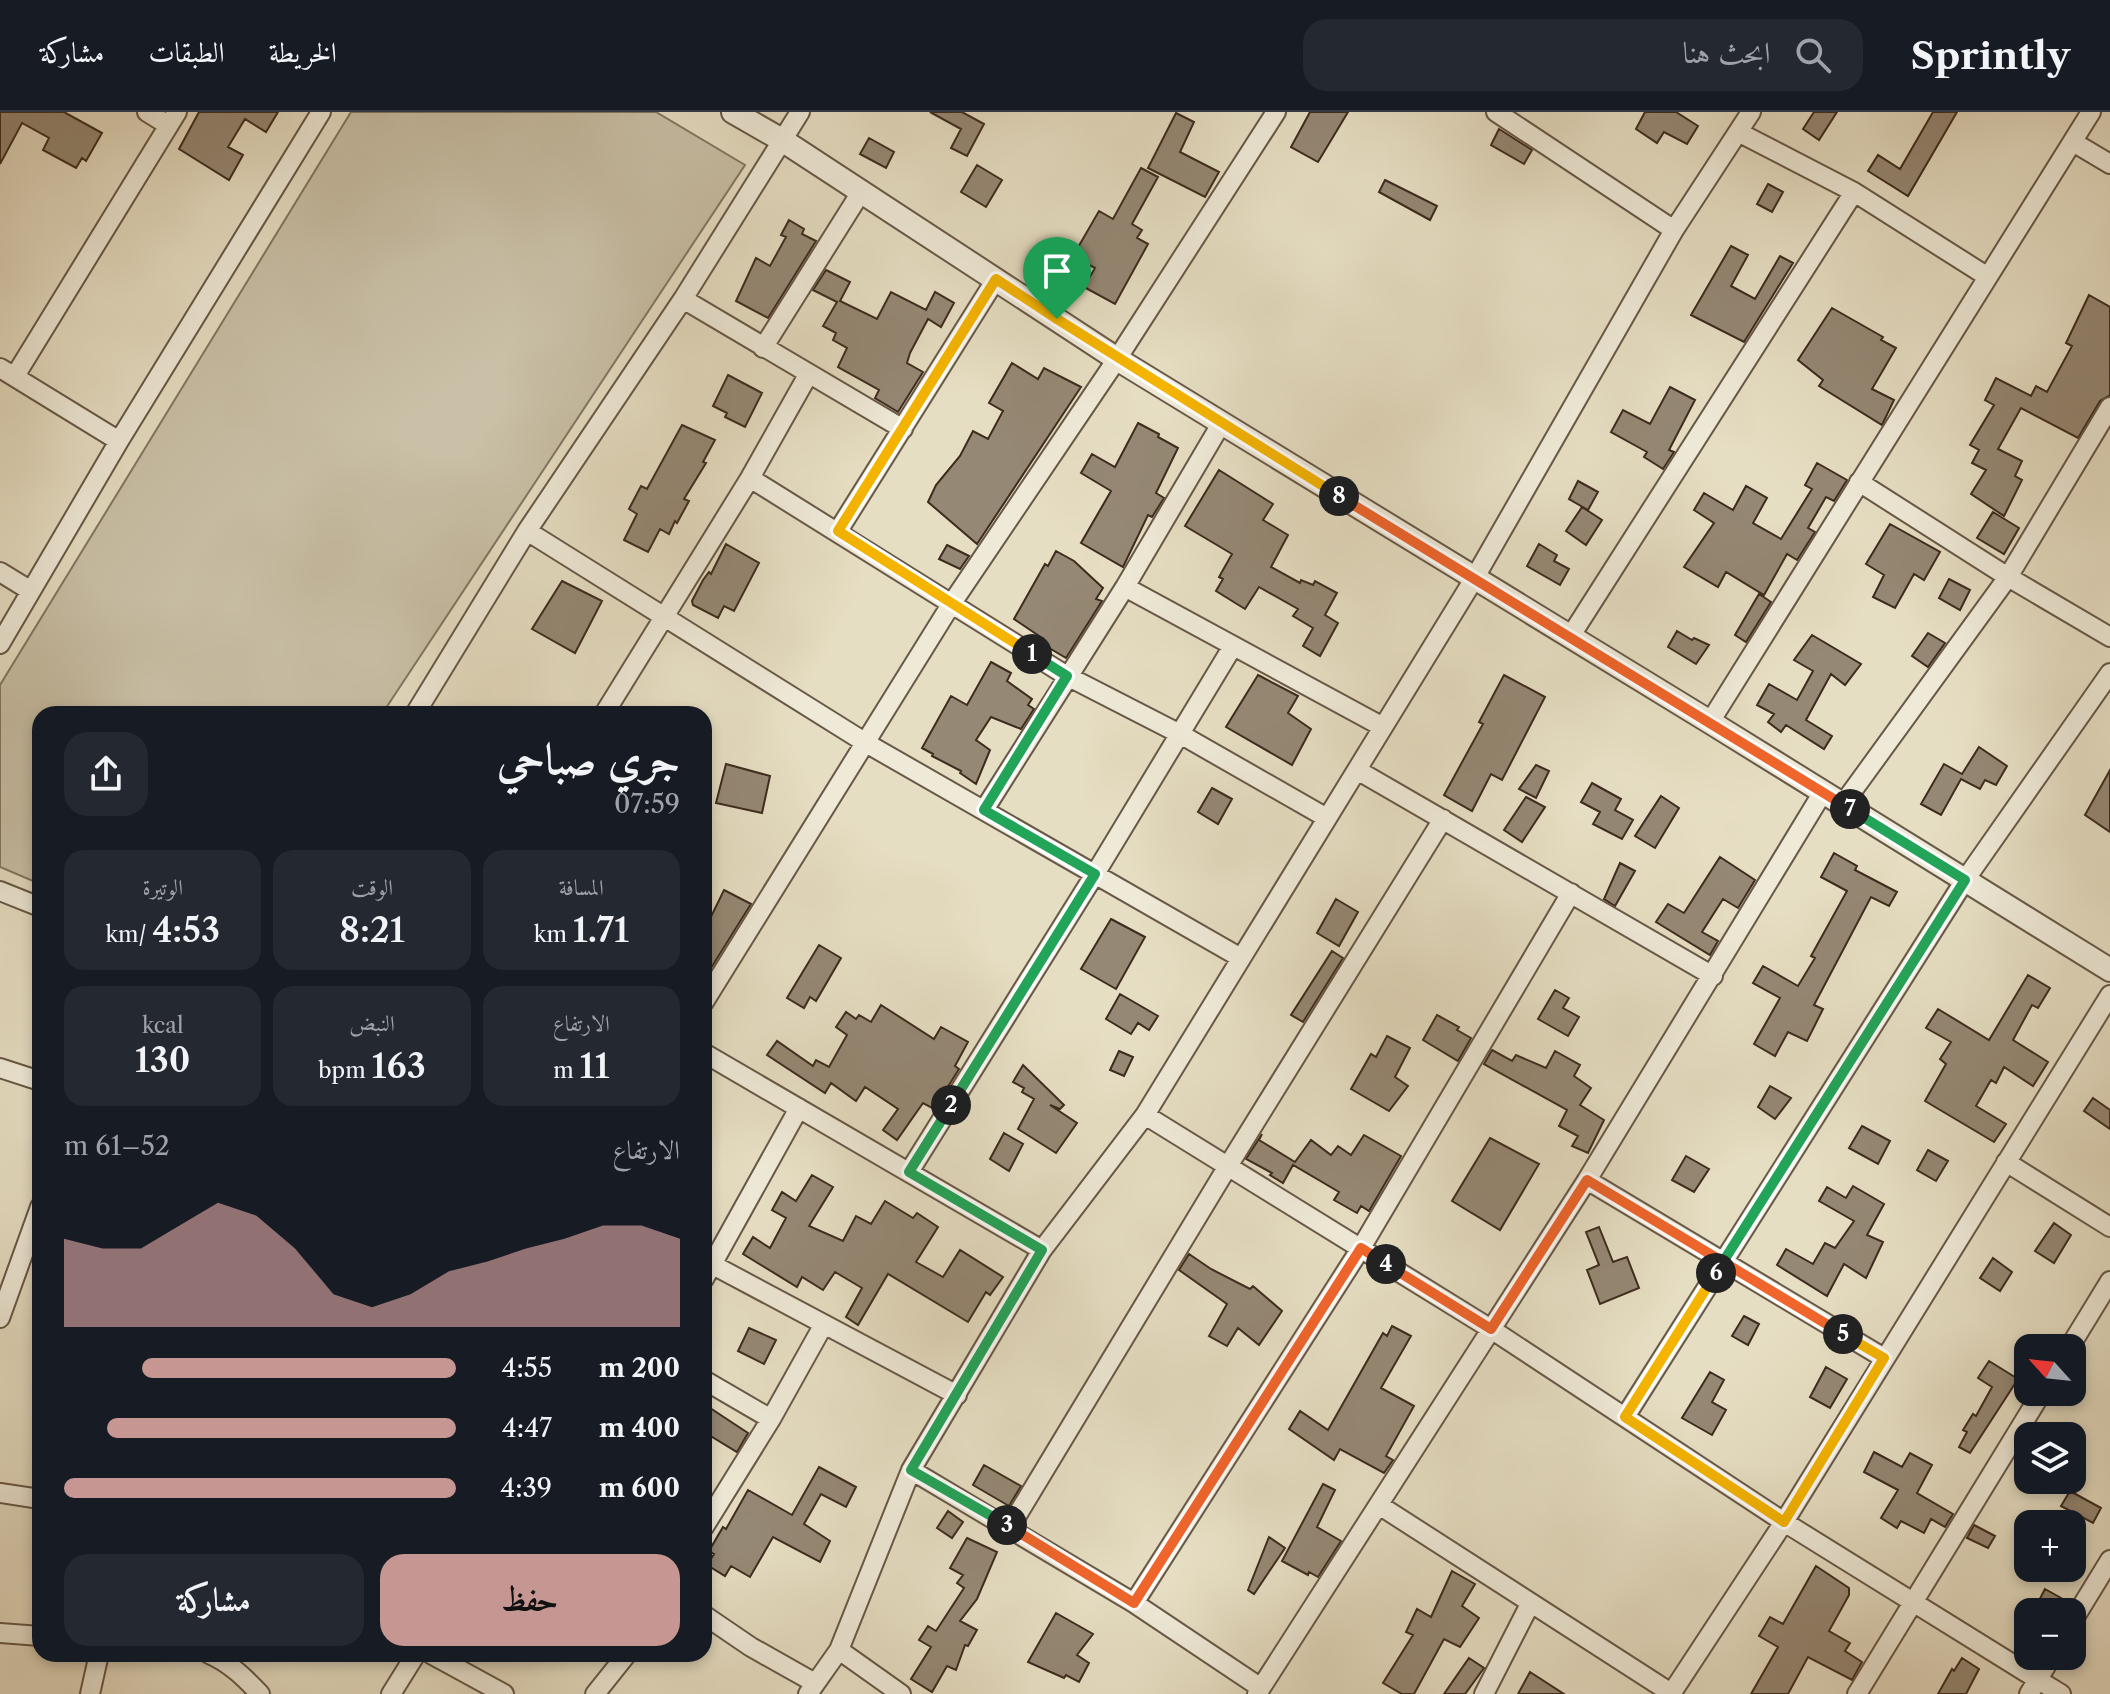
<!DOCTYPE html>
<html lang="ar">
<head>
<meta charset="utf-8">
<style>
	body { margin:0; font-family:"Libre Caslon Text",Amiri,serif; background:#242831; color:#f1f3f6; direction:rtl; height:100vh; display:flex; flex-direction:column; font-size:30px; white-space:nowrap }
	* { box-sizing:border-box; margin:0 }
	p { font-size:26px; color:#9ea1a6 }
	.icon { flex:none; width:44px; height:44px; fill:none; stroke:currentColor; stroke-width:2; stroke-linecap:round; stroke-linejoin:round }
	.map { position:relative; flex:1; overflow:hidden; direction:ltr }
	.details { position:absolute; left:32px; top:594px; width:680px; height:956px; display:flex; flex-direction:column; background:#171b24; border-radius:24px; box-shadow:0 4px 12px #0003; direction:rtl }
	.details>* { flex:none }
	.needle { width:52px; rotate:297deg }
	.fabs { position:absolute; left:2014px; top:1222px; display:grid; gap:16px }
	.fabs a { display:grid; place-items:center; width:72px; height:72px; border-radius:16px; background:#171b24; box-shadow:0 4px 12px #0003; font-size:40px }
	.pin { position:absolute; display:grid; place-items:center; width:68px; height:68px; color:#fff; margin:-82px -34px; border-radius:50% 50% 50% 0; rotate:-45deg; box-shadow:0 0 8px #0007 }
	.pin .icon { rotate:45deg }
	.km { position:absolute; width:40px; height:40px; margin:-20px; border-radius:50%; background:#222; color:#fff; font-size:22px; line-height:40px; text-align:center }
	.round { display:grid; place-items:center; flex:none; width:84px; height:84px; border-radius:24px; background:#242831 }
	.headline { display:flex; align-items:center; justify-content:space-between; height:136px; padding:0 32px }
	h1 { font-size:44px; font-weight:600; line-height:60px }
	.figures { display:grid; grid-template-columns:repeat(3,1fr); gap:12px; height:136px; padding:8px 32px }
	.figures div { display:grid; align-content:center; border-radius:20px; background:#242831; text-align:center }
	.figures b { font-size:34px; font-weight:600 }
	.figures small { font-size:22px; font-weight:400 }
	.figures p { font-size:22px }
	.chart { height:224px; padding:16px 32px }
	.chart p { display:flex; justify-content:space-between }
	.chart svg { width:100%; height:144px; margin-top:8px; fill:#c59692; opacity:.7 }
	.cta { display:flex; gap:16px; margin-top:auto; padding:16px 32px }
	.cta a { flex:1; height:92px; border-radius:24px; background:#c59692; color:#111; font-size:32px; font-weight:600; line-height:92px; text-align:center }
	.cta a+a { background:#242831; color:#f1f3f6 }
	ul { padding:0 32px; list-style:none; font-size:26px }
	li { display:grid; grid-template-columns:128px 96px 1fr; align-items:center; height:60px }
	li i { height:20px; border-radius:10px; background:#c59692 }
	header { display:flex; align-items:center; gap:48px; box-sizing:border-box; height:112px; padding:0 40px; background:#171b24; border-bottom:2px solid #363941 }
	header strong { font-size:38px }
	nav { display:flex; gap:44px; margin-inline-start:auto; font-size:28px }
	.search { width:560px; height:72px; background:#242831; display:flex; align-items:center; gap:20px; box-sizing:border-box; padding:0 28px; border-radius:24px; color:#9ea1a6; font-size:30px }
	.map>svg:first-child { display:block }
</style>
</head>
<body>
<header>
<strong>Sprintly</strong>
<div class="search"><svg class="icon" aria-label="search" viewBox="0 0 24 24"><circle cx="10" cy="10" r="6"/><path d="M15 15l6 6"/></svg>ابحث هنا</div>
<nav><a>الخريطة</a><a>الطبقات</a><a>مشاركة</a></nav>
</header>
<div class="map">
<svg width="2110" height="1582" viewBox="0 0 2110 1582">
	<rect width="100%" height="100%" fill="#e6dec3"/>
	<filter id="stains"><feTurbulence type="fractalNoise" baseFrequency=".0025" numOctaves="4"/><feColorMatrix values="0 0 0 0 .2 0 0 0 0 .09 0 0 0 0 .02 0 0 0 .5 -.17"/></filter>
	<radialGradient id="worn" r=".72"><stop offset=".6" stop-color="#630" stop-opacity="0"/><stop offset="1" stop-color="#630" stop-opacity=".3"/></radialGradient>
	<path fill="#c9c0a7" stroke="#837662" stroke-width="2" d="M351 0H656L745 53 382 602H40V772L0 755V573Z"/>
	<path fill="#958874" stroke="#3d2b1e" stroke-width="2" d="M0 0H64L102 21 86 49 82 46 76 56 43 38 49 26 22 11 0 52Z
		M199 0H278L266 20 245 7 228 35 243 43 229 68 179 37Z
		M930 0H962L984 12 967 44 951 36 961 17Z
		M1310 0H1348L1318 50 1291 35Z
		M1645 0H1676L1698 14 1687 32 1664 20 1657 31 1636 17Z
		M1814 0H1837L1819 28 1803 17Z
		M1933 0H1957L1908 84 1868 59 1878 43 1900 57Z
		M1176 1 1194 10 1180 40 1219 60 1205 85 1148 56Z
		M1499 17 1532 38 1524 52 1491 33Z
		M869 26 894 40 886 56 860 42Z
		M977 53 1002 68 986 95 961 80Z
		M1141 56 1158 65 1132 112 1142 118 1137 126 1148 132 1115 192 1084 175 1095 156 1073 144 1099 99 1113 107Z
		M1385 68 1437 94 1430 108 1379 80Z
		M1768 72 1783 80 1772 100 1757 92Z
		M789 108 804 117 802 122 816 129 768 206 736 189 756 146 770 154 786 125 781 123Z
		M1731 134 1748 143 1731 174 1755 187 1780 144 1793 151 1744 230 1691 203Z
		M826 158 850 170 840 189 877 207 891 180 926 198 935 180 954 191 941 215 928 207 910 241 907 251 923 260 898 300 875 286 879 278 838 255 847 236 833 228 836 221 823 214 837 190 813 178Z
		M2089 183 2110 195V283L2100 289 2078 326 2021 296 1998 337 2022 349 2015 364 2022 368 2004 404 1971 382 1986 358 1972 351 1979 338 1970 333 1994 293 1985 288 1996 266 2031 284 2036 274 2047 280 2072 234 2066 231Z
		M1832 196 1883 225 1881 228 1896 236 1872 277 1894 288 1882 313 1819 274 1823 268 1798 248Z
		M1012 251 1038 267 1044 256 1081 275 977 432 928 390 936 373 960 344 973 319 988 327 1003 299 989 291Z
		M728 263 762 281 745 315 725 305 727 301 713 294Z
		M1670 275 1695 288 1669 338 1674 340 1663 357 1644 345 1647 340 1611 320 1623 298 1650 312Z
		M1138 311 1159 322 1158 325 1178 336 1156 381 1164 386 1152 405 1148 403 1123 455 1081 431 1111 379 1081 361 1092 342 1115 355Z
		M682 313 715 328 703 350 706 351 684 387 689 389 677 411 675 409 669 422 660 417 648 440 624 428 637 402 629 397 641 374 647 377Z
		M1817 351 1847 368 1834 389 1826 385 1808 416 1815 420 1797 448 1787 442 1764 483 1726 460 1718 475 1684 455 1714 411 1694 398 1704 381 1733 398 1746 374 1767 386 1753 411 1781 427 1812 377 1805 373Z
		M1219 358 1273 392 1263 408 1288 423 1271 455 1300 471 1301 468 1313 473 1315 469 1337 481 1325 503 1338 511 1320 544 1303 534 1313 516 1293 504 1298 497 1259 475 1245 497 1216 479 1223 467 1219 465 1232 442 1185 414Z
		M1578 369 1598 380 1588 398 1569 387Z
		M1582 395 1602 408 1586 433 1566 419Z
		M1993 400 2019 416 2004 442 1977 426Z
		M1890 412 1940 440 1924 468 1914 462 1895 496 1873 485 1884 463 1866 452Z
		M726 432 759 451 734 499 724 494 718 506 693 493 692 489 703 468 709 460 711 462Z
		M1539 432 1557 443 1554 449 1569 457 1560 473 1527 454Z
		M947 433 969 444 960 457 939 447Z
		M1056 439 1074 449 1103 476 1096 487 1102 489 1066 546 1039 530 1042 526 1014 507 1045 452 1048 454Z
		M1949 467 1970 478 1960 498 1939 486Z
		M562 469 602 489 575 541 532 517Z
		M1759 482 1771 490 1746 530 1735 523Z
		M1677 519 1692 528 1694 526 1709 533 1696 552 1668 535Z
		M1928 521 1945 531 1928 555 1912 544Z
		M1812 523 1861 552 1845 573 1831 562 1806 608 1832 624 1824 637 1786 613 1781 620 1768 610 1774 602 1757 593 1769 572 1797 588 1813 559 1794 548Z
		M991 550 1011 561 1007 569 1032 587 1028 593 1034 597 1021 617 991 605 976 628 990 638 976 672 960 661 961 659 932 644 933 642 922 636 951 584 967 593Z
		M1258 563 1298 584 1288 601 1311 617 1292 653 1226 615Z
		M1504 563 1545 585 1502 668 1491 662 1472 699 1444 683 1483 612 1479 610Z
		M1979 635 2007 654 1996 673 1985 668 1980 677 1961 667 1941 703 1921 692 1944 652 1962 662Z
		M726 652 770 664 762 701 716 691Z
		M1536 653 1549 659 1536 686 1519 677Z
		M2110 658V720L2085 703Z
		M1592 671 1621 687 1615 698 1633 708 1622 727 1593 712 1600 700 1581 690Z
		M1212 676 1232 687 1218 712 1198 700Z
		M1661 684 1679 696 1655 736 1635 724Z
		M1526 685 1545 695 1522 730 1504 718Z
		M1834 741 1857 754 1855 758 1897 780 1889 794 1871 785 1814 893 1823 897 1807 929 1788 920 1775 944 1754 932 1780 886 1753 871 1763 854 1798 874 1815 846 1811 844 1847 779 1821 765Z
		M1720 745 1755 768 1738 796 1723 787 1702 820 1718 829 1710 843 1656 810 1668 792 1684 801Z
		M1620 751 1635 759 1615 794 1604 787Z
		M724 778 751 792 711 856 704 852V819Z
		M1336 787 1358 800 1339 834 1317 821Z
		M1111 807 1145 825 1116 877 1081 857Z
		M819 833 841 846 816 889 810 885 804 896 787 886Z
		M1332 839 1343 846 1303 910 1291 903Z
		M2028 863 2050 876 2038 896 2032 893 2013 928 2048 950 2033 974 2004 955 1996 971 1991 968 1976 994 2006 1012 1994 1030 1925 989 1946 952 1940 947 1951 930 1926 916 1938 897 1989 928Z
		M1555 878 1569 886 1563 896 1579 905 1568 924 1538 907Z
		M1120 882 1158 904 1149 918 1138 911 1131 922 1106 907Z
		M881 893 934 927 941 915 968 930 955 954 959 957 934 997 923 991 897 1028 883 1018 898 997 865 975 856 989 831 971 825 981 767 943 777 929 813 954 816 948 829 955 847 923 836 915 846 900 856 907 859 903 871 910Z
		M1437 903 1459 915 1457 918 1471 926 1458 949 1423 928Z
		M1387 924 1410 936 1395 965 1408 974 1389 999 1351 977 1371 942 1376 945Z
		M1492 938 1512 949 1516 943 1546 956 1555 939 1580 953 1574 964 1591 976 1580 993 1604 1008 1588 1041 1572 1034 1578 1024 1559 1014 1567 998 1484 952Z
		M1119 939 1133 945 1124 964 1110 958Z
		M1023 953 1064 993 1060 997 1050 993 1077 1011 1056 1041 1018 1017 1034 987 1022 980 1024 976 1013 970Z
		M1770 974 1791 986 1775 1007 1758 995Z
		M2093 986 2110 998V1017L2084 999Z
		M1862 1014 1890 1029 1878 1052 1849 1036Z
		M1004 1021 1023 1032 1009 1059 990 1047Z
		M1262 1022 1259 1028 1295 1050 1311 1028 1331 1043 1338 1034 1351 1043 1364 1023 1401 1044 1369 1099 1361 1094 1357 1101 1334 1088 1339 1080 1293 1053 1283 1071 1270 1063 1272 1061 1246 1047Z
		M1490 1026 1539 1052 1500 1118 1452 1089Z
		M1928 1038 1948 1049 1936 1069 1917 1058Z
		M1686 1044 1709 1057 1694 1080 1672 1068Z
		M812 1063 833 1075 809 1114 843 1129 856 1104 871 1112 885 1089 913 1106 917 1101 938 1115 916 1150 943 1165 960 1138 1003 1165 990 1183 986 1180 968 1210 888 1162 858 1213 846 1205 862 1176 835 1160 823 1178 802 1165 797 1175 743 1142 753 1125 770 1136 786 1106 772 1098 782 1080 796 1089Z
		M1853 1074 1884 1092 1867 1123 1883 1130 1866 1166 1844 1152 1827 1184 1777 1153 1786 1137 1813 1152 1825 1131 1835 1136 1854 1109 1819 1089 1827 1075 1846 1086Z
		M2054 1111 2071 1123 2054 1151 2035 1139Z
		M1599 1115 1613 1150 1627 1145 1639 1176 1600 1192 1587 1158 1599 1153 1586 1120Z
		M1189 1142 1211 1157 1250 1177 1253 1174 1282 1199 1259 1233 1238 1216 1227 1234 1209 1224 1227 1192 1179 1158Z
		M1993 1146 2012 1160 2000 1179 1980 1166Z
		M1744 1204 1759 1212 1748 1233 1732 1224Z
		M1392 1214 1411 1224 1381 1276 1414 1294 1386 1344 1393 1348 1384 1361 1340 1337 1334 1348 1289 1317 1300 1299 1328 1318 1383 1221 1387 1224Z
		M749 1216 776 1228 764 1252 738 1239Z
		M1989 1249 2018 1267 1970 1341 1959 1335 1967 1320 1963 1318 1973 1302 1976 1304 1992 1275 1978 1266Z
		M1826 1255 1847 1267 1830 1296 1810 1285Z
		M1710 1260 1724 1268 1712 1290 1726 1298 1712 1323 1682 1306Z
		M704 1292 748 1321 737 1340 704 1320Z
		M1874 1340 1902 1355 1910 1341 1932 1353 1917 1381 1953 1402 1945 1415 1931 1407 1924 1421 1901 1409 1897 1416 1881 1406 1898 1378 1864 1360Z
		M984 1353 1021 1374 1009 1394 973 1373Z
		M819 1355 856 1375 846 1395 821 1382 804 1412 830 1429 820 1450 773 1425 750 1465 731 1454 725 1464 707 1453 714 1442 709 1439 723 1415 726 1417 748 1378 792 1403Z
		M1323 1372 1335 1378 1317 1415 1341 1429 1318 1465 1309 1460 1308 1463 1282 1449Z
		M2070 1379 2101 1396 2093 1411 2061 1394Z
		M948 1399 963 1410 952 1426 937 1416Z
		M1974 1413 1995 1424 1988 1436 1967 1426Z
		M1269 1425 1285 1436 1254 1482 1248 1478Z
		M967 1426 997 1440 977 1487 960 1509 977 1518 968 1534 965 1533 956 1558 947 1554 932 1580 911 1567 931 1535 919 1528 928 1514 936 1519 964 1476 957 1471 963 1463 950 1456Z
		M1816 1454 1849 1476V1483L1829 1519 1850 1531 1845 1539 1862 1550 1852 1568 1808 1545 1788 1582H1751L1778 1535 1759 1524 1770 1505 1783 1512Z
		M1452 1459 1475 1472 1462 1494 1479 1506 1460 1535 1444 1527 1414 1582H1402L1383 1571 1413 1523 1406 1520 1417 1497 1431 1505Z
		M2045 1477 2070 1491 2064 1500H2033Z
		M1056 1501 1093 1522 1077 1543 1089 1551 1079 1570 1066 1563 1064 1566 1028 1550Z
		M1469 1546 1484 1556 1465 1582H1444Z
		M1962 1546 1979 1557 1966 1582H1938L1952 1557 1954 1559Z
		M1530 1560 1564 1582H1518Z"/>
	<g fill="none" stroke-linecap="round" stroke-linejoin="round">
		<defs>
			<path id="minor" d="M147 0 168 13
				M1496 0 1674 118
				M1738 20 1854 80 1988 165
				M2073 30 2110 52
				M683 187 903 317
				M763 236 861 80
				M0 256 119 329
				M15 264 177 0
				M750 366 1067 564 1180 622 1327 706
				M1859 370 2008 465 2110 525
				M527 419 866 631 1241 846
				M838 419 996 167
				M0 460 31 479
				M1125 475 1383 615
				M1570 525 1854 80
				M0 532 119 329 321 0
				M415 602 527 419 683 187 800 0
				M604 602 750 366 808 263
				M1710 610 2091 0
				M1357 658 1713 864
				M1843 692 2008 465 2110 295
				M984 698 1125 475 1221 312
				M0 779 40 795
				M704 890 952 491 1117 247 1276 0
				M704 941 1042 1138
				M0 956 40 969
				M1145 1003 1491 1217 1784 1410 2061 1582
				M2006 1050 2110 1115
				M909 1060 1095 762 1233 534
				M1587 1068 1884 1246
				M713 1153 957 1283
				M704 1167 799 996
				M0 1206 40 1095
				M2069 1236 2110 1169
				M704 1268 771 1307
				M1625 1305 1965 768 2110 561
				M911 1358 1134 1491 1261 1576
				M0 1381 40 1387
				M1379 1393 1671 1581
				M704 1415 771 1307 824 1212
				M1010 1415 1228 1054 1443 707
				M1134 1491 1361 1136 1571 781
				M704 1503 751 1535 815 1571
				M2072 1510 2110 1448
				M0 1521 40 1524
				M839 1538 901 1582
				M209 1542C230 1551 245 1566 260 1582
				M431 1542 504 1582
				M90 1582 99 1542
				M391 1582 416 1542
				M595 1582 627 1542
				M808 1582 839 1538 911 1358 1042 1138 1145 1003 1474 467 1674 118 1751 0
				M1257 1582 1587 1068 1823 680
				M1484 1582 1530 1492
				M1671 1582 1784 1410 2110 883
				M1857 1582 2042 1280
				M2029 1582 2052 1544"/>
			<path id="tertiary" d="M733 0 782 28 1117 247 1710 610 2110 858"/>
		</defs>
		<use href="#minor" stroke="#675847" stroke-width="22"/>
		<use href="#tertiary" stroke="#675847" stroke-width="26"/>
		<use href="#minor" stroke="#efead8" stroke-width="18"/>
		<use href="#tertiary" stroke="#efead8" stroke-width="22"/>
	</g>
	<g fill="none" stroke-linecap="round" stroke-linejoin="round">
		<defs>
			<path id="split-1" d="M1032 542 838 419 996 167 1057 207"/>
			<path id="split-2" d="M951 993 1095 762 984 698 1067 564 1032 542"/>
			<path id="split-3" d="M951 993 909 1060 1042 1138 911 1358 1007 1413"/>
			<path id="split-4" d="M1007 1413 1134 1491 1361 1136 1386 1152"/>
			<path id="split-5" d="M1386 1152 1491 1217 1587 1068 1843 1222"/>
			<path id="split-6" d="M1716 1161 1625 1305 1784 1410 1884 1246 1843 1222"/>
			<path id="split-7" d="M1716 1161 1965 768 1850 697"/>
			<path id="split-8" d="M1339 384 1850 697"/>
			<path id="split-9" d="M1057 207 1339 384"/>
		</defs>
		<use href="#split-1" stroke="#fff" stroke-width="16"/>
		<use href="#split-2" stroke="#fff" stroke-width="16"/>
		<use href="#split-3" stroke="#fff" stroke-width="16"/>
		<use href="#split-4" stroke="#fff" stroke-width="16"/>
		<use href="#split-5" stroke="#fff" stroke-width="16"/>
		<use href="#split-6" stroke="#fff" stroke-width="16"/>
		<use href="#split-7" stroke="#fff" stroke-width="16"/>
		<use href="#split-8" stroke="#fff" stroke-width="16"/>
		<use href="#split-9" stroke="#fff" stroke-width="16"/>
		<use href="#split-1" stroke="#f5b400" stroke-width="10"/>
		<use href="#split-2" stroke="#22a559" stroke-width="10"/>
		<use href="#split-3" stroke="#22a559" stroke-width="10"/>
		<use href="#split-4" stroke="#f0652b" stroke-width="10"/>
		<use href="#split-5" stroke="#f0652b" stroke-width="10"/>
		<use href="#split-6" stroke="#f5b400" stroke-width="10"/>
		<use href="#split-7" stroke="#22a559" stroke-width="10"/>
		<use href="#split-8" stroke="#f0652b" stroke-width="10"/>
		<use href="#split-9" stroke="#f5b400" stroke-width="10"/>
	</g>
	<rect width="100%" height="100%" filter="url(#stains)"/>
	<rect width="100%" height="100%" fill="url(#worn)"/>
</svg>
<div class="fabs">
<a><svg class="needle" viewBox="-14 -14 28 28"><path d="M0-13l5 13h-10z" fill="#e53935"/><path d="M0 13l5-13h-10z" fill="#9ea1a6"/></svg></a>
<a><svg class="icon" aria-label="layers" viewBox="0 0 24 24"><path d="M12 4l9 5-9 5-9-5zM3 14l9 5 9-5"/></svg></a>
<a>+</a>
<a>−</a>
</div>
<div class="pin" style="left:1057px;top:207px;background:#1e9e55"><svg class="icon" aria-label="arrive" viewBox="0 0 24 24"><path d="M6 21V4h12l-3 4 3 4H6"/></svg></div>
<b class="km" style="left:1032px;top:542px">1</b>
<b class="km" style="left:951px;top:993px">2</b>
<b class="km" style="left:1007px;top:1413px">3</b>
<b class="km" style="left:1386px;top:1152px">4</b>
<b class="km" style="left:1843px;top:1222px">5</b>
<b class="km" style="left:1716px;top:1161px">6</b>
<b class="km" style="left:1850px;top:697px">7</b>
<b class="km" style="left:1339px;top:384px">8</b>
<section class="details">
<div class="headline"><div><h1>جري صباحي</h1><p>07:59</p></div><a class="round"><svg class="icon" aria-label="share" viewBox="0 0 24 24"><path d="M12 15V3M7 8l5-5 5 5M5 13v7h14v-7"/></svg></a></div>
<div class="figures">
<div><p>المسافة</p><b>1.71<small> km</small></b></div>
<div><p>الوقت</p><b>8:21</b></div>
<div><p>الوتيرة</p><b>4:53<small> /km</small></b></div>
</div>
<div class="figures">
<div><p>الارتفاع</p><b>11<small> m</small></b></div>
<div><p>النبض</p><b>163<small> bpm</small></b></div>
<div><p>kcal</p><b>130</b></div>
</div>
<div class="chart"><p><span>الارتفاع</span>52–61 m</p>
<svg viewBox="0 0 160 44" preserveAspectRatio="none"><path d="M0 44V17L10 20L20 20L30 13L40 6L50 10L60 20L70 34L80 38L90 34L100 27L110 24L120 20L130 17L140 13L150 13L160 17V44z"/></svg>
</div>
<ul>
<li><b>200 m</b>4:55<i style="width:80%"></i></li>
<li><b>400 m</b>4:47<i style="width:89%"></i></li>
<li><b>600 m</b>4:39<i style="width:100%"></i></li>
</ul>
<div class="cta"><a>حفظ</a><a>مشاركة</a></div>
</section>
</div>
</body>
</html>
